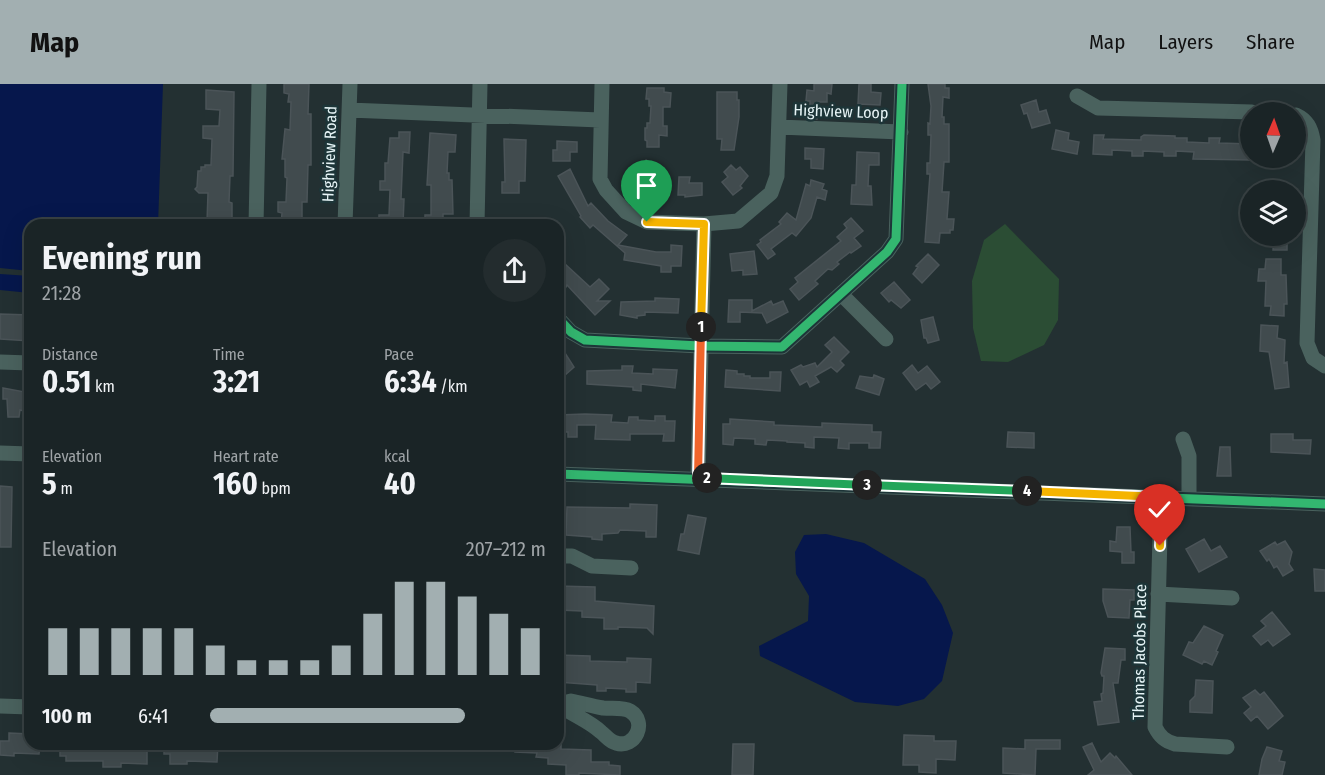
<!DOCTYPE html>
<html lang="en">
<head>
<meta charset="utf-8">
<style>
	body { margin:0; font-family:"Fira Sans Condensed",sans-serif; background:#232c2e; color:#f1f3f6; height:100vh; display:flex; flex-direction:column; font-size:22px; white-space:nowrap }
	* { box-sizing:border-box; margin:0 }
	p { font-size:20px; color:#9fa4a7 }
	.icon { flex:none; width:33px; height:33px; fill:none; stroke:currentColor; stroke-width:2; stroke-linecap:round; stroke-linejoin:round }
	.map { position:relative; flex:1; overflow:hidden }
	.sheet { position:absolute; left:24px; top:135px; width:540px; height:531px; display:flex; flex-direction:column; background:#1a2426; border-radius:18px; box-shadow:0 6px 24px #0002,0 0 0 2px #384143 }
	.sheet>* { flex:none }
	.needle { width:39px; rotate:2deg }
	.buttons { position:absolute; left:1240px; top:18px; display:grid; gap:12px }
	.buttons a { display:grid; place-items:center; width:66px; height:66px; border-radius:50%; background:#1a2426; box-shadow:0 6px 24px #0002,0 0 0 2px #384143; font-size:30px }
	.pin { position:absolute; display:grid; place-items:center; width:51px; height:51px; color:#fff; margin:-62px -26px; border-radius:50% 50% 50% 0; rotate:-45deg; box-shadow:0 0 6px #0007 }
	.pin .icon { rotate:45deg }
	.km { position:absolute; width:30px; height:30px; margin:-15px; border-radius:50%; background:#222; color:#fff; font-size:16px; line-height:30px; text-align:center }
	.round { display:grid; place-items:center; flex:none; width:63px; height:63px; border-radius:32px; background:#232c2e }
	.summary { display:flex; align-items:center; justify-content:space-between; height:102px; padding:0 18px }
	h1 { font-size:33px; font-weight:700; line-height:45px }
	.stats { display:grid; grid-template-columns:repeat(3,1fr); gap:9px; height:102px; padding:6px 18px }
	.stats div { display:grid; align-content:center }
	.stats b { font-size:30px; font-weight:700 }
	.stats small { font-size:16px; font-weight:400 }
	.stats p { font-size:16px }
	.chart { height:168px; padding:12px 18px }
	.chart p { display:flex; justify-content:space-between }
	.chart svg { width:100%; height:108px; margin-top:6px; stroke:#a2afb1; stroke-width:6 }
	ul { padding:0 18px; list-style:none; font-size:20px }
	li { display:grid; grid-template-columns:96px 72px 1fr; align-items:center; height:45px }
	li i { height:15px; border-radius:8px; background:#a2afb1 }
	header { display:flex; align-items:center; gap:36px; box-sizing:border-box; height:84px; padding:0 30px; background:#a2afb1; color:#111 }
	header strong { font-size:28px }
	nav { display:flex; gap:33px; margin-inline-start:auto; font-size:21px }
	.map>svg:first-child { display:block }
</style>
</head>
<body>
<header>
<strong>Map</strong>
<nav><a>Map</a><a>Layers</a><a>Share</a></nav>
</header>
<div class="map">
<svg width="1325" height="691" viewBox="0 0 1325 691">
	<rect width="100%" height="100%" fill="#233032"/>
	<path fill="#2b4d34" d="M1005 140 1059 195 1058 236 1044 261 1008 278 981 277 973 244 972 197 984 156Z"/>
	<path fill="#06174c" d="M0 0H163L158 141H30V187L0 184Z
		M0 190 30 192V209L0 206Z
		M826 450 864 459 925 495 942 521 953 549 942 597 924 615 898 622 855 618 760 572 759 562 808 537 809 512 796 490 795 468 804 451Z"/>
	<path fill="#414b4e" stroke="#4b5458" stroke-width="1.5" d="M284 0H309L308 30H311V81H308L307 118H302V141H281L282 129 278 128V118H286L287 94 285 93V75H282L285 45 290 46 291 18H288L289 10 284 9Z
		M814 0H832L831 10 827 9V18H818L817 35H810V17H806L807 6 814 7Z
		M859 0H871V8L881 9 880 21 858 20Z
		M928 0H945V4H949V14L943 13 942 33H944V40H949V78H944L942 108H949L947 135H954L953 146H950V149H940L939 159 925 158 930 90H927V79H930L931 51H928V39L930 40 931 22Z
		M647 4H664V8L671 9 670 23H663V42H667V52L659 51V63H647V57L645 56V44H647V39H650L651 22H649V15H646Z
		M206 6 234 8 233 92H230L229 118 232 119V137L227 136V141H213V138H207L208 109H199L195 105 197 103 198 87H201V83H205V81H211L212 55 203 54V42H219L220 26 206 25Z
		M717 8H737V16H739V33L734 66H721L722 55H717Z
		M1036 16 1039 28 1046 26 1050 39 1032 44 1027 29 1024 30 1021 21Z
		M1056 46 1069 49 1068 56 1079 58 1077 70 1052 65Z
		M399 48H410L409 69 403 68 401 115H404L403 141H379V131H389L390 106H380V97H385V79H388L390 54H399Z
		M430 49 456 51 455 68H448L447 89H449V96H452L453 130H443V141H425V131H431V101H427Z
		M1094 51H1104L1103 55 1141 56V53L1144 51 1175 52V54H1187V58L1209 59V54H1220L1219 59 1251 60V76L1193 75 1194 68 1176 67V72H1164V68L1143 67V72H1132V67L1112 66V71L1093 70Z
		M504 55 526 56 525 97H519V109H502V98H505Z
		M557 57 577 58V68H570V77H553V66H557Z
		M805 64 824 65 823 85 811 84V75H805Z
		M857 68 879 69V81H869L868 102H871L872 121 851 120 852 101H856Z
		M646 76 666 89 658 101 649 94 644 101 634 94Z
		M731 81 736 86 740 83 748 92 740 102 742 104 733 111 722 98 728 93 724 88Z
		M570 85 588 122 591 119 608 137 627 151 618 161 656 168H671V161L682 162 681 182H671V188H661V182L624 176 625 169 593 141 590 144 580 133 581 132 558 92Z
		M679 93H690L689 99H702V111L685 113V111H678Z
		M811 96 824 100 822 105 827 107 825 116 817 113 811 134 796 152 792 149 771 165 775 170 768 175 757 161 761 158 760 156 781 140 779 138 787 129 796 136 806 100 810 102Z
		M851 134 863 147 854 154 861 162 851 169 850 168 837 178 839 180 832 186 828 185 815 197 818 200 799 216 790 205 798 198 795 194 841 157 837 153 847 144 844 140Z
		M1274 152H1287V166H1273Z
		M754 167 757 190 743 191V186L732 187 730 170Z
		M928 170 939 181 922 199 913 190 918 183 916 182Z
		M1266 175H1281V191H1286L1287 220H1284V232L1270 231 1271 222H1265L1266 197H1258L1259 185H1265Z
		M564 179 590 203 599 195 609 205 597 217H610L595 231 567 201 566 203 558 194V184Z
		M894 198 910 216 901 224 891 216 889 218 881 209Z
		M655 214 679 215 678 229 645 228V231L637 232V234L620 231 621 218 655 217Z
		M729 216H752V227L771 217 773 221 783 217 788 228 767 239 762 229 740 228V238H728Z
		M0 230 30 231V257L0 255Z
		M933 233 939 256 928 259 926 254H924L921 236Z
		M1261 241 1278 242 1277 254 1285 256 1284 279 1287 278 1289 303 1275 305 1269 268 1260 267Z
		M834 253 849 268 840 277 844 281 837 288 831 283 815 292 819 298 810 303 807 297 800 301 791 286 801 281 803 283 815 279 817 283 832 268 825 261Z
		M558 265 563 270 565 269 574 283 564 292 558 285Z
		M912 281 918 289 927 282 940 298 931 305 926 299 916 306 903 289Z
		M622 282H633L632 289 653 290V285L677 286 675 304 641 300V307L633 306V303L587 300V287L622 286Z
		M726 286 737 287V290H744V292H750V294H770V288H781L780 307 725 303Z
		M874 291 884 295 879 311 856 304 860 292 873 294Z
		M3 304 25 308 24 327 20 326 19 333H8L7 315H3Z
		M585 330 612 331 611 338 628 339 629 333H638V336L655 337V332H665V337H675L674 357H663L664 350H630V356L595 355 596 341H577V353H568V348H558V331Z
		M730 335 774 338V341L822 343V339L872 341V348H881L880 364H869V359H849V365L838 364 839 354 814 353V364L805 363V359L787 358V357L767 356 766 361 755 360V355L734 354 733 361 723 360V340H730Z
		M1008 348 1034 349V364L1007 363Z
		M1271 350H1293V356H1311L1310 370 1271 368Z
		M1220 363H1230L1231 392H1217Z
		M0 402 12 403 11 463H0Z
		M630 420 657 421 656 453H646V447L620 446 618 449 602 450V456L592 455V453L566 451 567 423 630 424Z
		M688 431 706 434 699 470 678 466 681 450H684Z
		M1117 443H1130L1131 468H1134V479H1122V468L1110 467V457L1116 458Z
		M1204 455 1211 467 1220 462 1227 473 1199 488 1186 465Z
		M1285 457 1292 468 1289 480 1293 486 1283 492 1277 482 1274 484 1269 475 1267 477 1260 467 1275 458 1277 461Z
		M1314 485 1325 486V507H1315Z
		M558 502 595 503V517L654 522 653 550 647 544 618 543V545H604V534L582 533V527L558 526Z
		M1103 505 1134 506V516H1130L1129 534 1108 533 1103 517Z
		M1272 528 1290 550 1273 562 1268 556 1261 561 1253 552 1266 542 1261 537Z
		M1204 542 1223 551 1216 567 1218 568 1212 581 1204 577 1202 580 1183 571 1189 558 1193 559Z
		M1105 564 1125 565V576H1121L1118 599H1113L1119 638 1098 641 1094 618 1102 617 1101 610 1103 609 1104 592H1102L1101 589Z
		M558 571 590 572V577L627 578V574L651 575 650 599 636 598V608H626V605L606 604V607H597V601L558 598Z
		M1196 596 1213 597 1212 629 1190 628V617L1195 612Z
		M1255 606 1260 611 1264 608 1283 632 1268 645 1257 632 1251 637 1244 629 1251 623 1243 614Z
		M9 649 30 650V660H40L39 670 14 669V672L0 671V657H9Z
		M904 651 934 652V657H956L955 676 936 675V689L919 688V681H903Z
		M1025 656H1060V665H1036L1035 691 1003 689V664L1025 665Z
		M1092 659 1101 678 1110 669 1115 674 1116 672 1132 691H1088L1094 686 1083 663Z
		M60 660H147V680L121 679V683H103V677H66V672H60Z
		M164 660H218L217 678 187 677V680H170V670H164Z
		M515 660H561V665L591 666V678H609V681L620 682V691L579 689V691H566V681L548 680V674L536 673 537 669 515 668Z
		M733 660H754L753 691H732Z
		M1267 663 1282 667 1279 677 1285 678 1282 691H1259L1262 675Z"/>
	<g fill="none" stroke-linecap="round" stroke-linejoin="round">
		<path stroke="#4a625e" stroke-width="15" d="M602 0 600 95 606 106 626 128 647 138 704 140 738 137 771 109 777 92 780 0
			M1077 12 1098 24 1252 28
			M349 26 600 36
			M1296 31C1307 36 1311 44 1313 56L1307 259 1313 274 1325 282
			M779 43 901 48
			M256 141 259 0
			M345 141 350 0
			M477 141 480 0
			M841 210 886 255
			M558 234 571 248 585 256 700 262 782 263 887 168 896 155 902 0
			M0 278 30 279
			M1183 355 1189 372V414
			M0 369 30 370
			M558 390 1325 420
			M698 394 704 140
			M1161 413 1155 643C1160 653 1165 657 1175 660L1227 663
			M558 472H572L592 482 631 484
			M1158 510 1232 514
			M571 617C581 619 592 622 603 624 612 625 623 623 630 627 648 638 635 665 616 659 610 658 606 652 601 648 588 636 572 631 558 620Z
			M0 622 30 623"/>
		<defs>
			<path id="cycleway" d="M558 234 571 248 585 256 700 262 782 263 887 168 896 155 902 0
				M558 390 1325 420"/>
		</defs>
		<use href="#cycleway" stroke="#1d3538" stroke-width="13"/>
		<use href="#cycleway" stroke="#33b770" stroke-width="9"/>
	</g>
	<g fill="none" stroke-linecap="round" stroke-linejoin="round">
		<defs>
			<path id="split-1" d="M647 138 704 140 701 243"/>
			<path id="split-2" d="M701 243 698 394H707"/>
			<path id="split-3" d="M707 394 867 401"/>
			<path id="split-4" d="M867 401 1027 407"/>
			<path id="split-5" d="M1027 407 1161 413 1160 462"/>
		</defs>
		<use href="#split-1" stroke="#fff" stroke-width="12"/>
		<use href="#split-2" stroke="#fff" stroke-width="12"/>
		<use href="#split-3" stroke="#fff" stroke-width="12"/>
		<use href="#split-4" stroke="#fff" stroke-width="12"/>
		<use href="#split-5" stroke="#fff" stroke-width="12"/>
		<use href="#split-1" stroke="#f5b400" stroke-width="8"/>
		<use href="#split-2" stroke="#f0652b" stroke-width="8"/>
		<use href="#split-3" stroke="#22a559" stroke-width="8"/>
		<use href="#split-4" stroke="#22a559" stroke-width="8"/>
		<use href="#split-5" stroke="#f5b400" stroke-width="8"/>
	</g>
	<g text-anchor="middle" stroke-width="5" stroke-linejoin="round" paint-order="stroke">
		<g font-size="16" fill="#e6f4f6" stroke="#1d3538">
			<text transform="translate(841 27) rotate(2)" y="6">Highview Loop</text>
			<text transform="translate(329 70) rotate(-88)" y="6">Highview Road</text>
			<text transform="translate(1139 568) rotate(-89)" y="6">Thomas Jacobs Place</text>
		</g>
	</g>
</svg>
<div class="buttons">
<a><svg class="needle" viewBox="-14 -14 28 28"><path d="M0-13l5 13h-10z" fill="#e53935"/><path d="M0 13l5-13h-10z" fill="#9fa4a7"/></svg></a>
<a><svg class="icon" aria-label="layers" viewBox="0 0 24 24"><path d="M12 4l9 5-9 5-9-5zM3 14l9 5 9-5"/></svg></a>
</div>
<div class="pin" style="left:647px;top:138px;background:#1e9e55"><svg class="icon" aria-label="arrive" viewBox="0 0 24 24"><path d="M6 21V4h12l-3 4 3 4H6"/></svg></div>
<div class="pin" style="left:1160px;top:462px;background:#d93025"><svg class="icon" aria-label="check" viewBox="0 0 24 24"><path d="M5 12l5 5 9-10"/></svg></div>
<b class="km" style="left:701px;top:243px">1</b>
<b class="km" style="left:707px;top:394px">2</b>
<b class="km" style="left:867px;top:401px">3</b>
<b class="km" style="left:1027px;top:407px">4</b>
<section class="sheet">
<div class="summary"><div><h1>Evening run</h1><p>21:28</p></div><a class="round"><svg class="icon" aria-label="share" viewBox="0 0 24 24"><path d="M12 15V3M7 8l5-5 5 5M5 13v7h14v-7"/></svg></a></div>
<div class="stats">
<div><p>Distance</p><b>0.51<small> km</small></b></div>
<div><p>Time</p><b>3:21</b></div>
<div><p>Pace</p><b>6:34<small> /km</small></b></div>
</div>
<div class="stats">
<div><p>Elevation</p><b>5<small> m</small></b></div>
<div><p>Heart rate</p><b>160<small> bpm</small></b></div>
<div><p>kcal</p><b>40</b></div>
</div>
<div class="chart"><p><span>Elevation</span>207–212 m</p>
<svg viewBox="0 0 160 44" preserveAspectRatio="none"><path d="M5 44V25M15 44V25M25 44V25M35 44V25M45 44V25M55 44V32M65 44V38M75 44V38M85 44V38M95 44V32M105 44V19M115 44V6M125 44V6M135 44V12M145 44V19M155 44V25"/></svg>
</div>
<ul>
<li><b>100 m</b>6:41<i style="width:76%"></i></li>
</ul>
</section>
</div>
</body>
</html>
